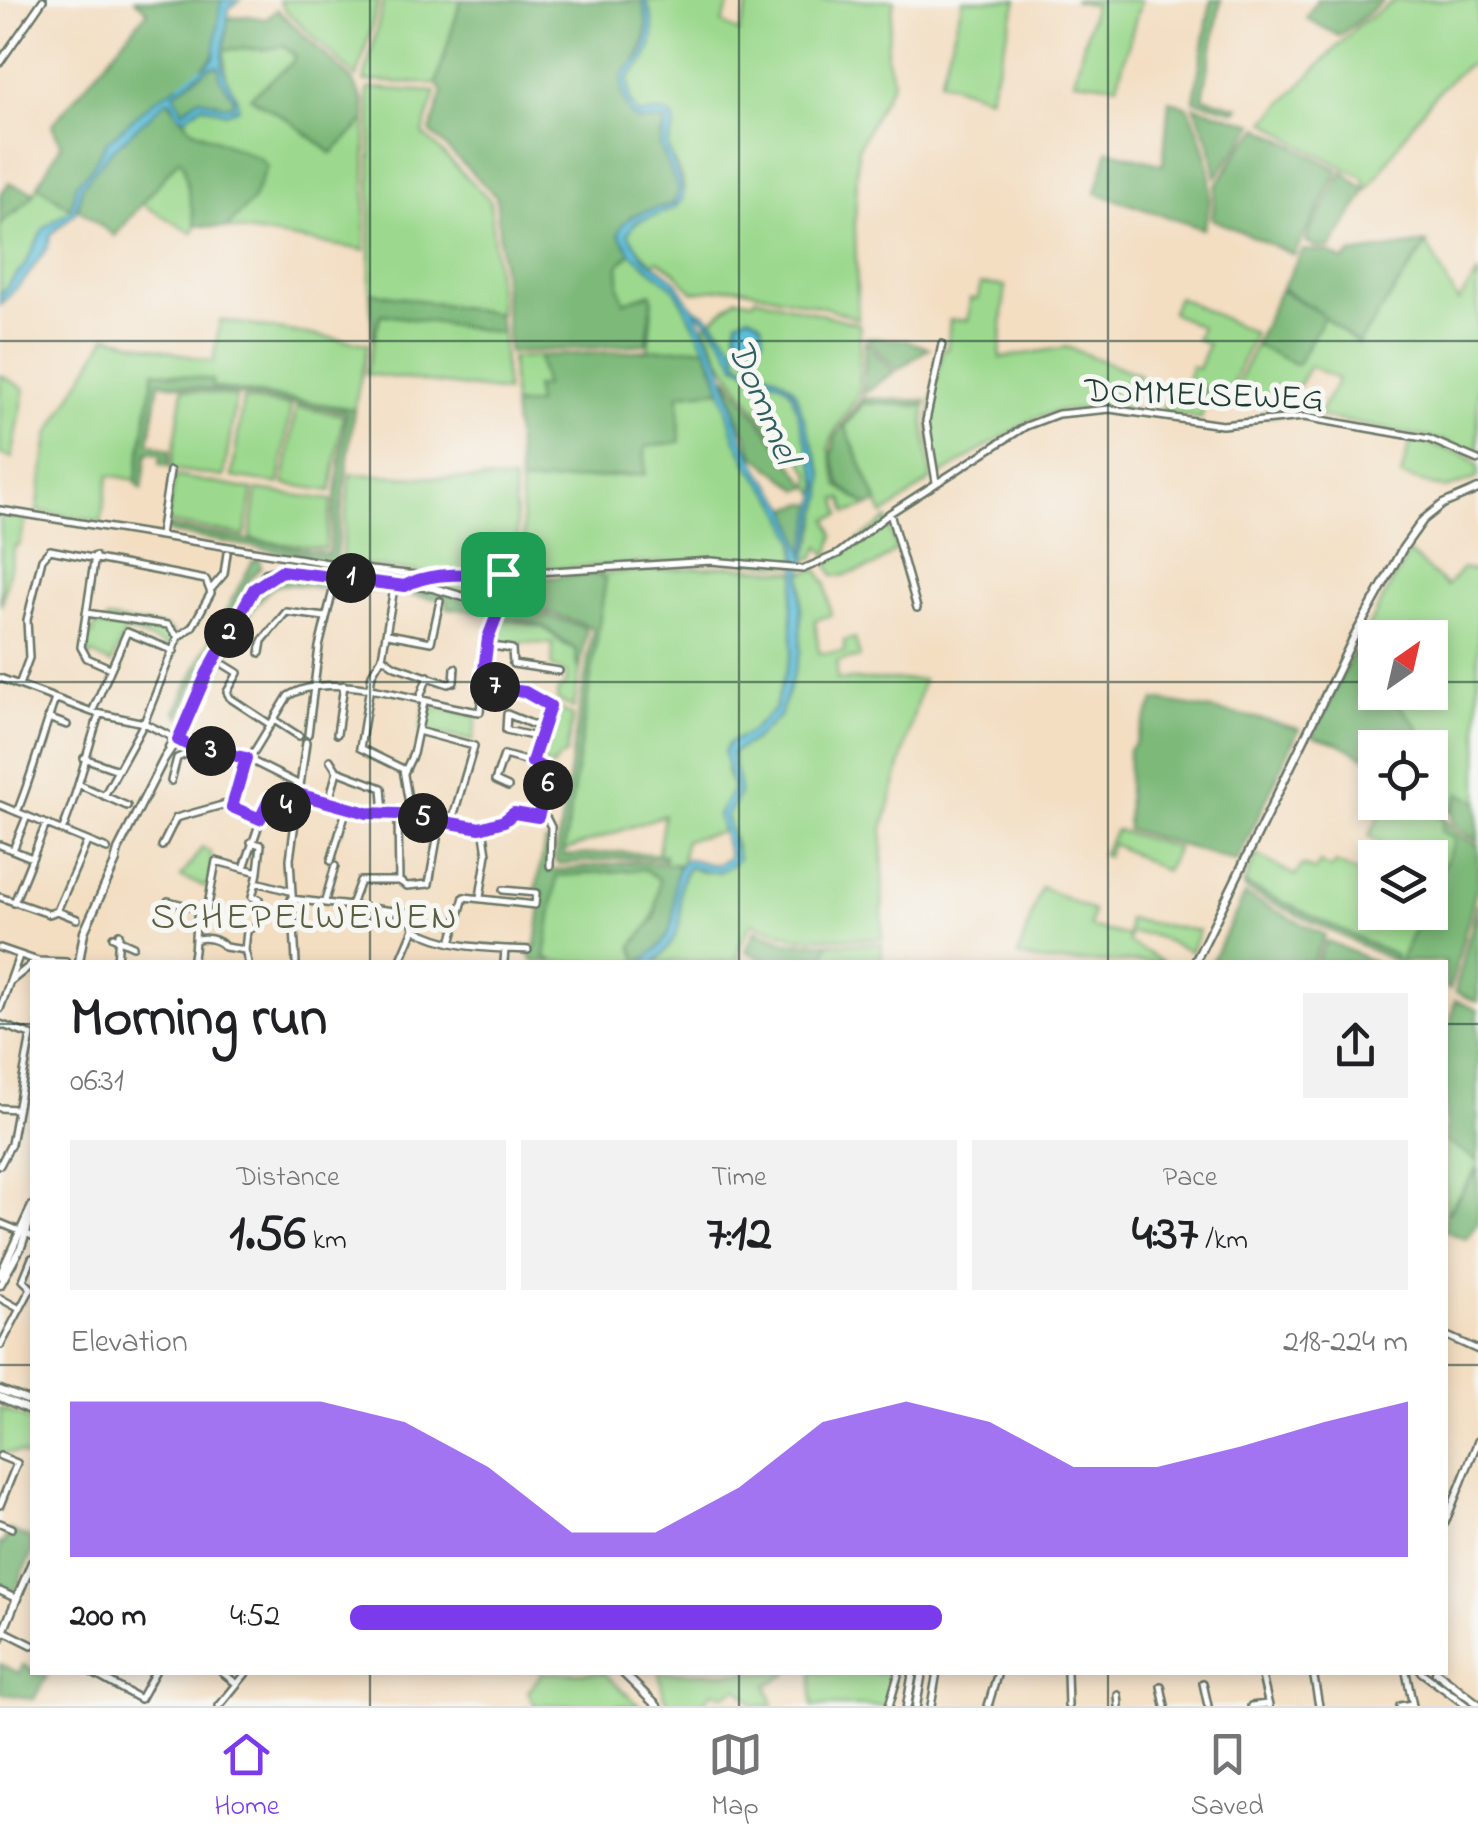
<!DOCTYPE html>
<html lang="en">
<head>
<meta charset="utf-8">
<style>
	body { margin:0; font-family:"Indie Flower",sans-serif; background:#f2f2f2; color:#202124; height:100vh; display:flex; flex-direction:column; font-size:38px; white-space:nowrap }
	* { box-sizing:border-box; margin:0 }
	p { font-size:32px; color:#757577 }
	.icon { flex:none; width:55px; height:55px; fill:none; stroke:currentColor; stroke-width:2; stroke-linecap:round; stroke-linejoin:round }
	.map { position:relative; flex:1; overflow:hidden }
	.drawer { position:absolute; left:30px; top:960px; width:1418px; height:715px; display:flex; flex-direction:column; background:#fff; border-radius:0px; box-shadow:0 5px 15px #0003 }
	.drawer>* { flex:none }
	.needle { width:65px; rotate:34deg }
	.tools { position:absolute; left:1358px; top:620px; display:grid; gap:20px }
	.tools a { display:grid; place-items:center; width:90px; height:90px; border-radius:0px; background:#fff; box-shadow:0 5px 15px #0003; font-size:50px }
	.pin { position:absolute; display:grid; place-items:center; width:85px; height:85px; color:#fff; margin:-42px; border-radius:20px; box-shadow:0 5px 15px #0006 }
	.km { position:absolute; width:50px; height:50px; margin:-25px; border-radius:50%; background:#222; color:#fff; font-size:28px; line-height:50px; text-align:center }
	.round { display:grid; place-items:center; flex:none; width:105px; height:105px; border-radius:0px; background:#f2f2f2 }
	.summary { display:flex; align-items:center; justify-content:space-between; height:170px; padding:0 40px }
	h1 { font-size:55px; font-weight:700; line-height:75px }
	.figures { display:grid; grid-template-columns:repeat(3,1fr); gap:15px; height:170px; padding:10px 40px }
	.figures div { display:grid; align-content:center; border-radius:0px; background:#f2f2f2; text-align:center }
	.figures b { font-size:50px; font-weight:700 }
	.figures small { font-size:28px; font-weight:400 }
	.figures p { font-size:28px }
	.chart { height:280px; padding:20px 40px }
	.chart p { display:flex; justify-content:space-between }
	.chart svg { width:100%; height:180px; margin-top:10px; fill:#7c3aed; opacity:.7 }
	ul { padding:0 40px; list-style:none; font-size:32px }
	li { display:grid; grid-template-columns:160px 120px 1fr; align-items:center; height:75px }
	li i { height:25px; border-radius:12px; background:#7c3aed }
	.dock { display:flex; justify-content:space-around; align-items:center; height:140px; border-top:2px solid #e0e0e0; background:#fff; font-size:28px; color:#757577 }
	.dock a { display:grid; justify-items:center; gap:5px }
	.dock .on { color:#7c3aed }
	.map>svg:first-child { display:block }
</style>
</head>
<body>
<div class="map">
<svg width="1478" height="1706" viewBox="0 0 1478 1706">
	<rect width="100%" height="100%" fill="#f6f6f2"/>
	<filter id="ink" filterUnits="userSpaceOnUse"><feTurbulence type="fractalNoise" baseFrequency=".01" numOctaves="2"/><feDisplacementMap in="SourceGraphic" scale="20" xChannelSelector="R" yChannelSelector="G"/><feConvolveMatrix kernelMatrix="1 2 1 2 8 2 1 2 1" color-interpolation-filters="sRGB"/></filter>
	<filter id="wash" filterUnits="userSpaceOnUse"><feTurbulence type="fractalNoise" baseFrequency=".0048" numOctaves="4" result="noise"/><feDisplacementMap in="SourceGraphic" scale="40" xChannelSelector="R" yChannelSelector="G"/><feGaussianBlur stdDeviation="2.25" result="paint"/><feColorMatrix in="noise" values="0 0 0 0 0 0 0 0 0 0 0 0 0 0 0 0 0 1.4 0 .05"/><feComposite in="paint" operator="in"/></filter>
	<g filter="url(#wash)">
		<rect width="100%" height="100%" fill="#f3dec2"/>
		<path fill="#9cd98e" stroke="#5e8b61" stroke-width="2.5" d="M279 0H379L357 78 285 10Z
			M384 0H461L436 84 364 81Z
			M646 0H731L722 23 739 33 750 0H894L886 55 893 81 858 148 855 226 858 319 828 308 736 287 693 292 675 272 658 260 653 264 630 240 628 230C643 210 691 219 683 183 679 170 671 158 667 146L675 127 659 112 639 115 630 102 628 79C633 71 641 66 645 59 657 41 654 18 646 0Z
			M963 0H1017L989 97 940 81Z
			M1073 0H1141L1117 85 1074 80 1094 5Z
			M1396 0H1478V59C1425 90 1402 144 1367 191L1364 178 1298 143 1266 121 1358 25Z
			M283 46 295 55 292 63 251 97 290 121 331 153 366 120 365 250 227 228 252 201 204 134 191 129 184 118 202 105 216 110 226 76 224 49H267Z
			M371 88 436 92 423 134 490 200 500 314 370 292 371 118 367 90Z
			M179 159H182L196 226 192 233 142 204Z
			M39 186 71 209 44 228 25 265 0 295V225L9 215 17 213Z
			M1427 244 1458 302 1478 274V457L1446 441 1318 416 1338 379 1310 366 1281 414 1267 416 1271 408 1233 395 1255 345 1297 364 1324 316 1358 344Z
			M631 253 675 289 706 347 648 351 653 301 651 294 624 302 619 285V264Z
			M980 284 1005 286 1000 358 1067 347 1140 375 1130 407 1058 411 1032 419 939 476C921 435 934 391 943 349H947L950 320H968L970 299H978Z
			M755 297 859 324 860 330 859 394 834 433 829 448 838 486 868 506 847 513 843 499H837L841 515 828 519 834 535 828 556 820 546 814 557 804 562 814 537 823 494V475L794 389C778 373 760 368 739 363L735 347 712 320 737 298 753 301Z
			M1178 297 1254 333 1229 393 1186 384 1192 366 1198 369 1208 344 1196 339 1201 327 1171 313Z
			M380 314 502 333 506 392 366 374Z
			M220 320 368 344 354 409 212 387V381L154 371 136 480 109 475 101 522 37 511 48 436 107 336 213 362Z
			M708 323 728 346 736 365C753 373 775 373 788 388 799 400 821 479 818 496L810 484 811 475 791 442 778 440 726 368 705 326Z
			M539 356 544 386 536 404 513 406 511 358Z
			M0 375 25 389 12 458 0 454Z
			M1171 385 1208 392 1201 419 1162 411Z
			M183 389 236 397 224 477 171 469Z
			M722 390 741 451 779 504 794 534 798 566 720 559 526 570 520 484 645 474V447L679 394Z
			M243 399 291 406 279 484 232 477Z
			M862 403 925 406 924 424 931 480 883 515 845 426Z
			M296 407 343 415 331 491 284 484Z
			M1411 439 1463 454 1478 465V478L1446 489 1401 476Z
			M350 474 513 481 520 569 440 575 341 562Z
			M175 476 253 490 245 536 167 522Z
			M257 490 332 500 325 549 250 539Z
			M0 514 26 519 19 546H15L1 606Z
			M887 519 896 550 874 566 842 576 833 575 827 563Z
			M1409 553 1447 586 1463 568 1475 571 1478 567V802L1460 793 1449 812 1430 799V748L1402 747 1418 728 1389 693 1430 692V638H1375V676L1353 653Z
			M728 566 797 572 792 599V652L774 710 749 733 729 743 727 772 733 789 718 815 722 832 685 840 682 862 678 865 664 864 665 855 658 854 664 815 564 851 606 579 593 574Z
			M344 569 444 582 496 579 499 599 491 603 445 587 339 574Z
			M817 569 826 584 831 615 815 620 819 653 844 652V641L855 638 860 657 837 662V680H923L883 829 882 939 794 937 752 923 739 947 738 962H655C700 919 666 900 689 867L701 872H720L736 847 726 816C750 783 735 786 732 753L751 742 780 716 800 653 802 573Z
			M499 618 544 628 563 644 576 649 577 666 580 669 574 708 557 700 558 690 566 685 567 673 552 667 553 644 513 642 512 646 491 643Z
			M107 619 167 628 174 634 176 641 172 648 126 630 111 664 92 654 90 657 84 649 86 635H93L95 625 106 626Z
			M425 706 477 715 473 741 421 730Z
			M555 707 573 716 566 754 558 759 553 767 538 760Z
			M1417 802 1444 819 1455 840 1438 877 1430 872V858L1405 857 1369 836 1387 803Z
			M1116 830 1177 848 1166 871 1112 844 1106 856 1102 854Z
			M202 848 211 853C214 864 210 880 210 889L181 877Z
			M1256 855 1296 876 1302 865 1315 871 1320 863 1331 869 1336 863 1375 882V912L1422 913 1399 962 1394 961 1396 956 1244 884Z
			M644 869 659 879C660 909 652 924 632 946L638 962H554L545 958 557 876Z
			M1041 887 1093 911 1090 927 1129 936 1128 942 1164 962H1046L1018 956Z
			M1128 919 1199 931 1191 951 1149 934 1128 933Z
			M829 943 882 944 881 962H823Z
			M1445 1140 1478 1161V1168L1446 1213Z
			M0 1408 32 1421V1458L19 1453H0Z
			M542 1673H604L640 1706H535L528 1692Z
			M659 1673H790L767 1685 773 1706H755L738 1688 724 1695 713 1691 701 1706H672L664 1697Z
			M812 1673V1672L896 1673 885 1706H812Z"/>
		<path fill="#7db979" stroke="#4e7b56" stroke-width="2.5" d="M135 0H221L217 53 197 73 155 100 107 142 90 170 76 184 71 209 38 185 61 145 52 125 148 11Z
			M461 0 642 1C654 34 641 55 622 81L638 121H667L661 136 679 190 674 203 631 216 619 234 631 253 619 265V285L624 302 651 293 652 297 647 344 509 353 496 196 430 132 443 91 436 84Z
			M1211 0H1221L1203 97 1239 107 1236 111 1194 100Z
			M1317 0H1382L1383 1 1339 36 1306 18Z
			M277 10 352 80 364 102 366 120 332 153 290 121 250 97 292 63 295 55 283 46 267 49H224L228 18 248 16 266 19Z
			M219 66 220 78 234 98 233 106H223L216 102 189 106 184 112 173 94 210 67Z
			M167 99 191 129 261 159 267 166 252 201 226 228 195 225 183 163 179 159 115 236 78 209 82 186 108 154Z
			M1169 100 1188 107C1207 145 1219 188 1203 229L1096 193 1108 150 1163 165Z
			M1194 106 1255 124 1216 177 1210 144Z
			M1260 127 1339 170 1294 255 1212 219 1216 186 1241 148Z
			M1343 172 1367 191 1331 248 1315 247 1306 242 1309 232Z
			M9 183 35 192C25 207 11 213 0 225V195Z
			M1427 243 1358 344 1324 317 1297 365 1255 345 1280 290 1323 315 1282 288 1303 250 1328 252 1344 261 1351 254Z
			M370 292 498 314 502 333 381 314 373 340Z
			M867 338 904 340 929 348 897 370Z
			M865 341 894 372 863 394Z
			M706 347 722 390 679 394 680 442 645 447V474L520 484 513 406 536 404 535 387 544 386 539 356Z
			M154 371 212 380V387L354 409 335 561 172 533 165 529V526L329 554 346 412 159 382 149 443 170 450 168 466 160 464 161 454 147 452 142 489 136 483Z
			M727 376 809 487 800 490 754 455 738 416Z
			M862 398 927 401 925 406 863 403 845 426 878 503 868 506 841 486 832 455 836 436Z
			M807 503 815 504 804 555 789 508Z
			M259 559 261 567 252 576 208 655 180 717 176 711 203 653 253 561Z
			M593 574 606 578 563 856 619 852 665 855V860L627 858 559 864 555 861 593 627 505 598V581Z
			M284 578 328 583 326 589C312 587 293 582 279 585 249 591 203 710 191 739L188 737C191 708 240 611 263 588 268 583 277 580 284 578Z
			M338 580 441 592 489 608 493 613 447 608V601L441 599 336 586Z
			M504 603 587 628 580 669 577 666 576 649C563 643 559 637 549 630 535 622 514 619 499 618Z
			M1353 653 1375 676V692L1389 693 1419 728 1402 747 1375 748V763L1338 743 1313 736Z
			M1155 700 1256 718 1299 729 1237 862 1127 829 1129 749 1134 745Z
			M1460 793 1478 802V841C1451 825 1444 823 1460 793Z
			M1417 803C1441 806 1441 819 1456 832 1462 837 1471 841 1478 845V883L1450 989 1445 987V962H1399L1422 913 1430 912V895L1455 840 1441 831 1443 819Z
			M545 842H551L548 871 634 862 678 865C670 903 684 944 638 962L632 946 655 918 659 879 644 869 557 876 545 957 554 962H533L527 947 536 946 543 892 536 890Z
			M1244 884 1396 956 1394 961 1254 894 1245 889Z
			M1245 895 1325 935 1312 962H1211Z
			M1478 902V1002L1455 992Z
			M755 930 787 942 829 943 823 962H769L746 951Z
			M1326 941 1333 943 1374 962H1316Z
			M1455 1000 1478 1010V1161L1445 1140V1050Z
			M1478 1168V1223L1466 1239 1445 1231V1213H1448Z
			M9 1530 32 1539V1553L13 1594 0 1586V1543L3 1544Z
			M0 1664 19 1673 23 1665 32 1669V1672L47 1676 34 1699 0 1693Z"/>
		<path fill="#5dbfdb" stroke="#3e7e88" stroke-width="2.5" fill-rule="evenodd" d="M221 0H241L229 8C228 29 218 57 226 77 231 90 238 92 238 108L226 113 202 105 185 118 177 113 171 100H167L108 154 82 186 75 213 51 234 47 248 25 279 0 305V295L25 265 44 228 71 209 76 184 90 170 107 142 155 100 197 73 214 58ZM219 66 220 78 234 98 232 105 223 106 199 98 183 111 174 93 210 67Z
			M642 0H646C654 18 657 41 645 59 641 66 633 71 628 79L630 102 639 115 663 112 673 117 675 127 667 146C686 201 700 202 635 222L628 234 643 256 675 280 692 307 706 314 735 347 739 363C760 368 778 373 794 389L823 475V494L801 577 800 653 780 716 751 742 732 753C735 788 750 781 726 816L738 859C723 876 708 872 688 867 666 901 700 919 655 962H641C699 923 657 885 686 859 702 859 714 873 729 856L718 815 733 789 724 752 729 743 749 733 774 710 792 652V599L798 566 796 542 779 504 749 466 735 438 714 363 682 301 675 289 631 253 619 234C623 210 656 212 674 203L679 190 660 146 667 121H638C624 111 619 89 624 73 629 65 636 64 641 56 651 40 648 17 642 0ZM695 312C711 320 729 349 736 365L780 382 790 389 794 401 820 486 804 554 789 508 761 472 742 437 721 363Z
			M749 315C761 320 765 326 763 339L755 348 742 343 736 332 738 320Z"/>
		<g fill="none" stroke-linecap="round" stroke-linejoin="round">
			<path stroke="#5dbfdb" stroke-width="2.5" d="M180 84 202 68"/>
		</g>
	</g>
	<g filter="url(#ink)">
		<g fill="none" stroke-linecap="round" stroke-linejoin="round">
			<defs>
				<path id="minor" d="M0 62 43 0
					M936 482 926 421 942 344
					M0 510 371 570 443 578 711 561 803 569 838 554 890 513 1026 426 1058 414 1110 409 1222 425 1304 417 1429 439 1478 460
					M890 513 917 608
					M160 535 170 471
					M95 556 81 647 87 658 110 668
					M212 588 224 574 227 553
					M393 594 382 657 372 674 360 748 403 769 411 816
					M86 613 168 625 178 637 144 723 104 796
					M388 634 431 642 440 601
					M486 645 512 649 513 664 559 671
					M260 653 262 641 286 612 325 617
					M382 657 395 666 448 684 454 682 455 668
					M225 665 238 673 227 692 230 698 271 725
					M0 678 92 712 144 723 190 746 246 758 298 784
					M19 685 29 658 27 620 42 559 50 550 206 580 211 593 192 627 178 637
					M482 686 525 692 550 706 532 762
					M419 700 428 676
					M92 712 127 632 174 651
					M48 718 67 725
					M274 720 299 736
					M418 731 474 746 451 824
					M308 734 319 647 335 582
					M337 734 344 685
					M541 738 506 730 507 714 544 729
					M84 758 118 770
					M249 760 288 696C332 667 430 706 480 712L486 645 499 606
					M330 760 337 771 382 788 384 814
					M404 773 413 754 424 702
					M171 781 177 758 191 752 194 747
					M80 785 127 806
					M508 787 495 781 504 755 550 768 539 817
					M298 794 367 813 411 816 480 828 505 821 514 813 547 819 551 827 550 866
					M329 801 337 771
					M0 805 107 849
					M232 807 246 758
					M17 812C32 775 42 737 55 699
					M62 831C78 793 86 754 99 715
					M251 842 261 845 258 871
					M0 845 32 858
					M162 846 176 818 226 804 260 819
					M13 850 27 816
					M331 861 347 808
					M244 868 266 804 269 800 295 811
					M399 881 407 886 429 884 440 822
					M0 897 49 914 57 911 87 842
					M480 897 487 854 483 827
					M291 899 411 913 414 929C450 949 490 948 528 950
					M168 901 207 911 216 861 258 872 256 882
					M325 901 335 866
					M14 903 46 824
					M351 905 360 881H399L398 816
					M57 911 77 919
					M257 917 259 899 252 897 256 882 290 891
					M113 937 133 946
					M195 940C204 936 219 939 225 947L245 950 247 931 254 927
					M451 943 464 897 535 905 536 893 503 890
					M0 948 38 961 66 962
					M245 950 248 962
					M117 962 119 934
					M192 962C197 943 193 930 199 909
					M296 962 290 859 306 742
					M400 962 414 929
					M504 962 505 949
					M11 981 32 964
					M0 1009 19 956
					M0 1024 30 1035
					M0 1108 16 1109
					M0 1165 11 1144 31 1035
					M0 1223 32 1236
					M0 1298 18 1308
					M1445 1335 1478 1350
					M1 1345 31 1288 23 1280 32 1258
					M0 1456 17 1463 0 1505
					M0 1523 12 1528
					M1445 1523 1478 1441
					M0 1591 17 1599
					M4 1631 32 1645
					M91 1672 140 1699 155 1672
					M222 1672 237 1684
					M1067 1672 1068 1706
					M1261 1672 1269 1706
					M1313 1672 1319 1706
					M1406 1672 1413 1706
					M1421 1672 1467 1706
					M1203 1683 1208 1706
					M1161 1686 1165 1706
					M1118 1695 1119 1706
					M219 1706 247 1672
					M889 1706 899 1672
					M931 1706 937 1672
					M988 1706 998 1672
					M1251 1706 1267 1704
					M1400 1706 1412 1704"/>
				<path id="tertiary" d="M169 747 184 725
					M164 759 182 732 218 651 266 573 276 570 433 588 495 606 503 599V574
					M115 862 118 850 164 759
					M1208 936 1353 639 1403 548 1423 520 1443 504 1478 489
					M79 962 84 932 116 861
					M1195 962 1208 936
					M0 1275 32 1206
					M0 1285 21 1247 32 1215
					M0 1390 32 1402
					M0 1397 32 1411
					M0 1639 32 1562
					M622 1672 657 1706
					M1436 1672 1478 1704
					M907 1706 913 1672
					M916 1706 922 1672"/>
			</defs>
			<use href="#minor" stroke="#697566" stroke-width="10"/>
			<use href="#tertiary" stroke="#697566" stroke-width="11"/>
			<use href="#minor" stroke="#fff" stroke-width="5"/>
			<use href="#tertiary" stroke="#fff" stroke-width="6"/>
		</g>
	</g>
	<g fill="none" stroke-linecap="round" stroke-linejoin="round" filter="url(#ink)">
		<defs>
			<path id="route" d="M281 571 405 586C432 570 471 576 503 574V599L488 638 482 686 525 692 550 706 532 762 551 772 538 817 514 813 504 821 480 828 398 814 367 813 298 794 295 811 269 800 260 819 232 807 246 758 190 746 178 740 207 673 254 589Z"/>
		</defs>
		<use href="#route" stroke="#fff" stroke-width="20"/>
		<use href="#route" stroke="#7c3aed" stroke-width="12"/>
	</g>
	<path fill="none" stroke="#1f3d34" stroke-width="2.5" stroke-opacity="0.55" d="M370 0V962M739 0V962M1108 0V962M0 341H1478M0 682H1375M1430 682H1478M0 1024H32M1445 1024H1478M0 1365H32M1445 1365H1478M370 1672V1706M739 1672V1706M1108 1672V1706"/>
	<g text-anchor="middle" stroke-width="10" stroke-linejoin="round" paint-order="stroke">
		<g font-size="35" fill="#1f3d34" stroke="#f6f6f2">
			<text transform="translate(1204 393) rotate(2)" y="12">DOMMELSEWEG</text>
		</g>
		<g font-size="38" font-style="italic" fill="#2e5e5e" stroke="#f6f6f2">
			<text transform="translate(765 401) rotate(67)" y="13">Dommel</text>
		</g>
		<g font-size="38" letter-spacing="2.5" fill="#5c5e43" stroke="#f6f6f2">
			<text x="305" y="928">SCHEPELWEIJEN</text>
		</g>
	</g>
</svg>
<div class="tools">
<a><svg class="needle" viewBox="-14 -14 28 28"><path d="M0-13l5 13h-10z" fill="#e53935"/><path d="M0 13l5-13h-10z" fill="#757577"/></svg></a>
<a><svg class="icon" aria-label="locate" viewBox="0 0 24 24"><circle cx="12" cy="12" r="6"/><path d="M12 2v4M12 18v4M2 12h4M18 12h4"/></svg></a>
<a><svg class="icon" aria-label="layers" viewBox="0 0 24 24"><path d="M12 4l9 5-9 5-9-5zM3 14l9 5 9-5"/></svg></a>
</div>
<div class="pin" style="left:503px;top:574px;background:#1e9e55"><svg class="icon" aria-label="arrive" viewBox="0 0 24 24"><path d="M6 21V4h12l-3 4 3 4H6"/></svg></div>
<b class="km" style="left:351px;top:578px">1</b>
<b class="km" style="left:229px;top:633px">2</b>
<b class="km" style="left:211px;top:751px">3</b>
<b class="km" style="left:286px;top:807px">4</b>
<b class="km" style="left:423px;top:818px">5</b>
<b class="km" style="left:548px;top:785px">6</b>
<b class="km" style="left:495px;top:687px">7</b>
<section class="drawer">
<div class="summary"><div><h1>Morning run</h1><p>06:31</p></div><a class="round"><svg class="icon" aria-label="share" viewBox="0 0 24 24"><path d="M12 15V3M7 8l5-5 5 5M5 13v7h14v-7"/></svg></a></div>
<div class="figures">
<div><p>Distance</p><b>1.56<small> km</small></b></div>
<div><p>Time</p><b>7:12</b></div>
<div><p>Pace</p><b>4:37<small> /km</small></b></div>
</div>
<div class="chart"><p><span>Elevation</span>218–224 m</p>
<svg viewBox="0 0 160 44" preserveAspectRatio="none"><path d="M0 44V6L10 6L20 6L30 6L40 11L50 22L60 38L70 38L80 27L90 11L100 6L110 11L120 22L130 22L140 17L150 11L160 6V44z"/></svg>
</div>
<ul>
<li><b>200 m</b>4:52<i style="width:56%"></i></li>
</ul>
</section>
</div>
<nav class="dock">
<a class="on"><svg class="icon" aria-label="home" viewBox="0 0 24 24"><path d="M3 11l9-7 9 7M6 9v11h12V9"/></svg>Home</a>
<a><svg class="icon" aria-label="map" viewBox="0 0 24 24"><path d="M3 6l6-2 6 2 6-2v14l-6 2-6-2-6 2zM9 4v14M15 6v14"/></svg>Map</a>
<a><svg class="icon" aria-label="saved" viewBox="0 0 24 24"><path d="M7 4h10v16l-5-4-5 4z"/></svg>Saved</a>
</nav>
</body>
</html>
